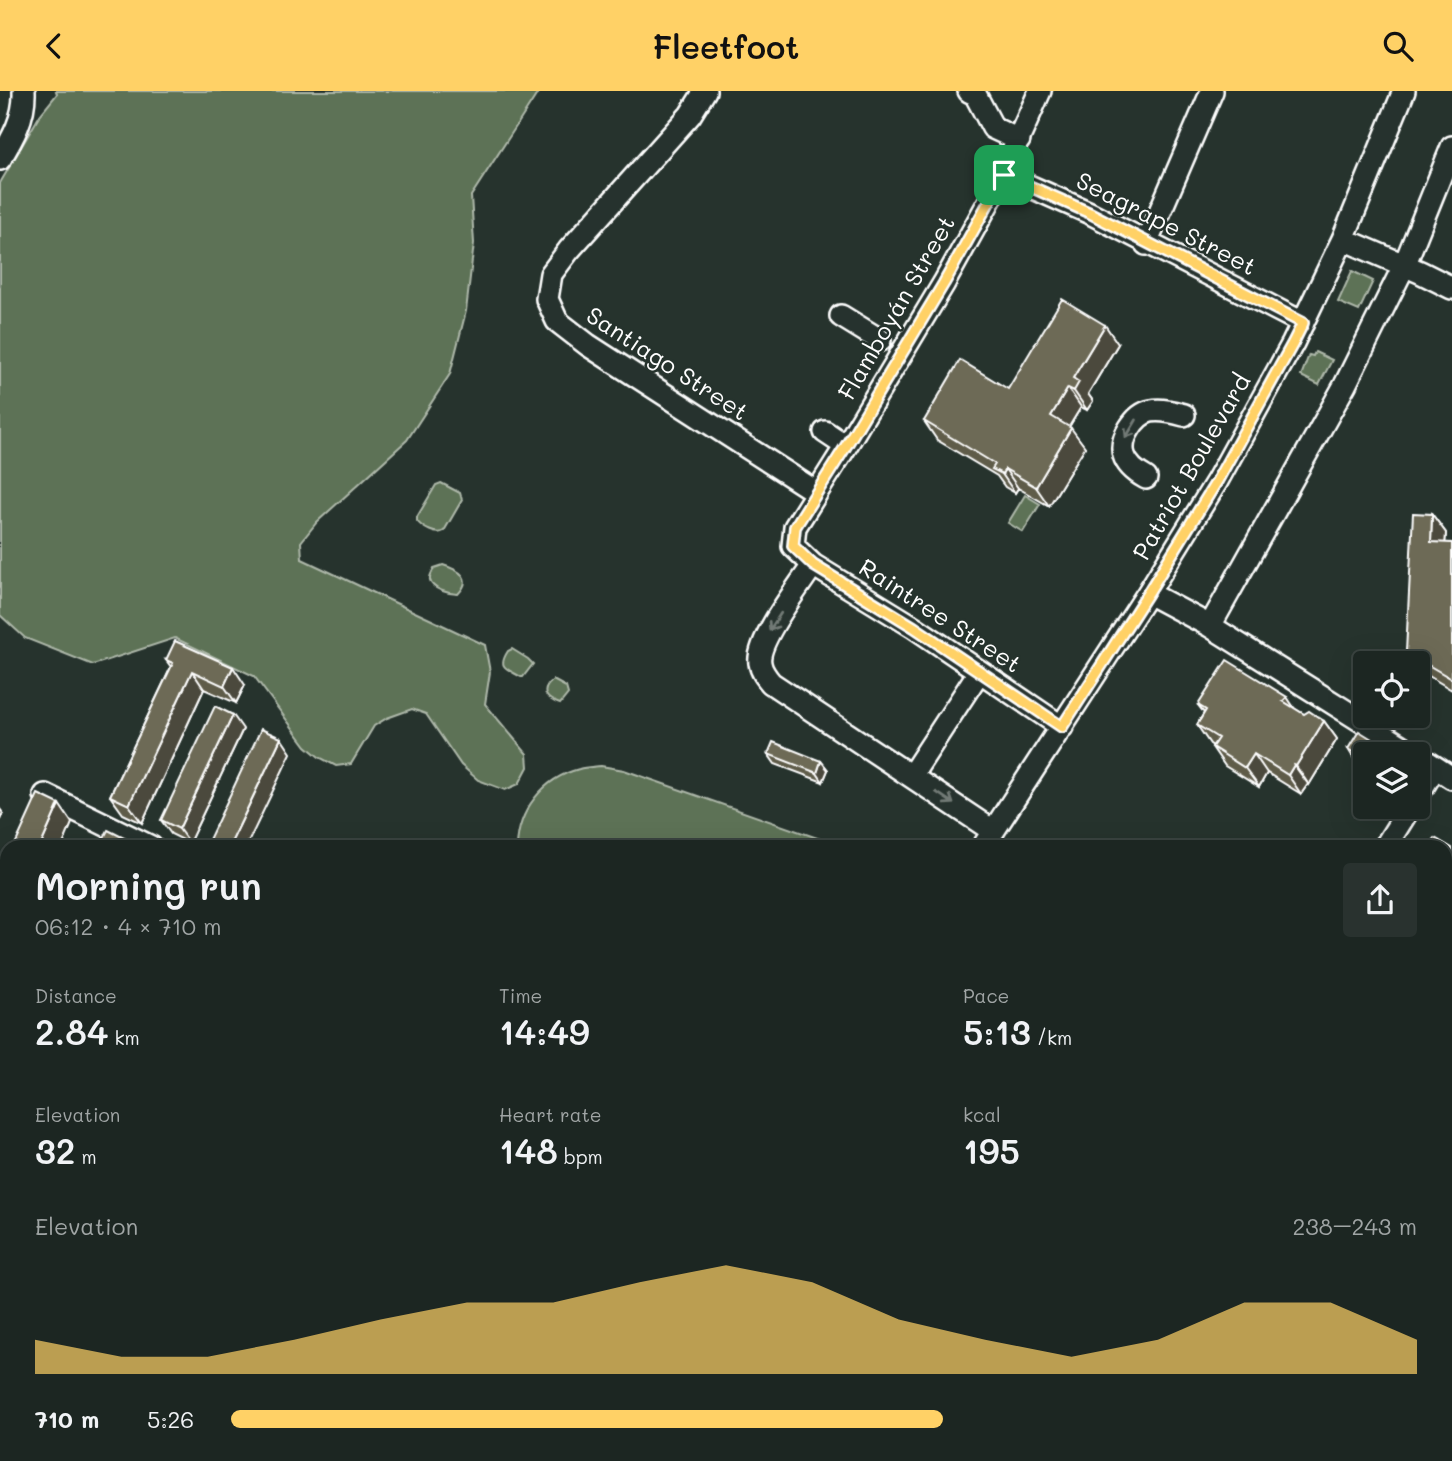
<!DOCTYPE html>
<html lang="en">
<head>
<meta charset="utf-8">
<style>
	body { margin:0; font-family:Mali,sans-serif; background:#29322f; color:#f1f3f6; height:100vh; display:flex; flex-direction:column; font-size:26px; white-space:nowrap }
	* { box-sizing:border-box; margin:0 }
	p { font-size:23px; color:#a0a5a5 }
	.icon { flex:none; width:38px; height:38px; fill:none; stroke:currentColor; stroke-width:2; stroke-linecap:round; stroke-linejoin:round }
	.map { position:relative; flex:1; overflow:hidden }
	.side { position:absolute; left:0px; top:749px; width:1452px; height:621px; display:flex; flex-direction:column; background:#1c2622; border-radius:21px 21px 0 0; box-shadow:0 7px 28px #0002,0 0 0 2px #3a4340 }
	.side>* { flex:none }
	.buttons { position:absolute; left:1353px; top:560px; display:grid; gap:14px }
	.buttons a { display:grid; place-items:center; width:77px; height:77px; border-radius:7px; background:#1c2622; box-shadow:0 7px 28px #0002,0 0 0 2px #3a4340; font-size:35px }
	.pin { position:absolute; display:grid; place-items:center; width:60px; height:60px; color:#fff; margin:-30px; border-radius:14px; box-shadow:0 4px 10px #0006 }
	.round { display:grid; place-items:center; flex:none; width:74px; height:74px; border-radius:7px; background:#29322f }
	.headline { display:flex; align-items:center; justify-content:space-between; height:119px; padding:0 35px }
	h1 { font-size:38px; font-weight:600; line-height:52px }
	.figures { display:grid; grid-template-columns:repeat(3,1fr); gap:10px; height:119px; padding:7px 35px }
	.figures div { display:grid; align-content:center }
	.figures b { font-size:35px; font-weight:600 }
	.figures small { font-size:19px; font-weight:400 }
	.figures p { font-size:19px }
	.chart { height:196px; padding:14px 35px }
	.chart p { display:flex; justify-content:space-between }
	.chart svg { width:100%; height:126px; margin-top:7px; fill:#ffd166; opacity:.7 }
	ul { padding:0 35px; list-style:none; font-size:23px }
	li { display:grid; grid-template-columns:112px 84px 1fr; align-items:center; height:52px }
	li i { height:18px; border-radius:9px; background:#ffd166 }
	header { display:flex; justify-content:space-between; align-items:center; height:91px; padding:0 35px; background:#ffd166; color:#111; font-size:32px; font-weight:600 }
	.map>svg:first-child { display:block }
</style>
</head>
<body>
<header><svg class="icon" aria-label="back" viewBox="0 0 24 24"><path d="M15 5l-7 7 7 7"/></svg>Fleetfoot<svg class="icon" aria-label="search" viewBox="0 0 24 24"><circle cx="10" cy="10" r="6"/><path d="M15 15l6 6"/></svg></header>
<div class="map">
<svg width="1452" height="1370" viewBox="0 0 1452 1370">
	<rect width="100%" height="100%" fill="#26332d"/>
	<filter id="ink" filterUnits="userSpaceOnUse"><feTurbulence type="fractalNoise" baseFrequency=".0143" numOctaves="2"/><feDisplacementMap in="SourceGraphic" scale="14" xChannelSelector="R" yChannelSelector="G"/><feConvolveMatrix kernelMatrix="1 2 1 2 8 2 1 2 1" color-interpolation-filters="sRGB"/></filter>
	<g filter="url(#ink)">
		<path fill="#5d7256" stroke="#aeb8aa" stroke-width="2" d="M56 0H539L471 105 474 152 466 220 450 283 407 349 317 431 301 451 302 468 485 554 490 581 485 613 527 663 528 676 519 693 505 699 478 689 461 674 426 623 412 618 387 627 374 635 351 673 336 675 319 666 306 655 254 585 175 547 93 574 25 547 0 524V92L40 24 57 3Z
			M1352 180 1373 190 1359 220 1338 211Z
			M1315 261 1332 269 1319 294 1301 285 1309 264 1313 265Z
			M441 392 460 402 462 409 444 440C437 445 422 437 417 430V426L436 394Z
			M1025 404 1040 413 1023 441 1008 432Z
			M443 474C459 479 474 487 458 503 450 503 432 499 430 489 429 485 433 480 434 477Z
			M512 558 528 568 533 573 523 586H521C506 577 497 577 508 560Z
			M553 589 566 596 568 603 560 613C546 608 539 601 553 589Z
			M601 675 624 679 843 756H517C518 720 543 687 579 678 586 676 594 676 601 675Z"/>
		<g fill="none" stroke-linecap="round" stroke-linejoin="round">
			<defs>
				<path id="minor" d="M705 0 690 24 569 159 551 183 547 208 557 230 588 254 816 401
					M969 0 975 3 993 37 1019 49
					M1040 0 997 96 944 192 846 355 795 436 793 455 813 474 914 536 1062 636
					M0 68C13 47 25 26 24 0
					M1004 84 1090 122 1303 232
					M1343 148 1420 181 1452 197
					M1146 153 1212 0
					M841 225 880 249
					M825 341 846 355
					M1146 387C1137 382 1127 375 1124 364 1119 348 1135 323 1151 320 1162 318 1173 321 1184 324
					M813 474C800 494 756 550 760 572 761 580 766 586 771 592L993 740
					M1148 502 1210 535 1414 663
					M1210 535 1345 294 1404 175 1452 56
					M1418 665 1452 687
					M911 685 979 581
					M45 704 151 756
					M1418 704 1435 676
					M983 756 1148 502 1217 390 1293 252 1343 148 1404 0
					M1385 756 1410 716
					M1446 1149 1452 1138
					M0 1284H7
					M1446 1298 1452 1322 1446 1343
					M220 1363 235 1370
					M488 1370 507 1363
					M683 1370 685 1363
					M759 1370 760 1363
					M1428 1370 1433 1363"/>
			</defs>
			<use href="#minor" stroke="#fff" stroke-width="26"/>
			<use href="#minor" stroke="#26332d" stroke-width="21"/>
		</g>
		<path fill="#5e5b4a" stroke="#fff" stroke-width="2" d="M1118 253 1088 303 1093 310 1087 319 1081 316 1069 336 1085 356 1049 415 1018 397 1015 402 1005 396 997 385 937 349 924 330 1008 298Z
			M1432 423 1446 442 1445 452H1452V599L1419 579 1418 577V572H1414L1406 561Z
			M166 569 245 594 236 612 204 598 142 732 123 723 110 705 171 576Z
			M1287 606 1295 618 1304 623 1324 630 1337 648 1309 694 1308 693 1301 703 1267 682 1259 696 1225 675 1212 656 1213 655 1210 653 1197 634 1204 622 1198 614Z
			M243 638 189 752 171 743 161 729Z
			M1348 658 1365 663V674L1354 668Z
			M768 663 821 670 828 679 823 691 775 673Z
			M1446 877 1452 882V932L1449 928 1446 926Z
			M7 1301V1343H6L2 1335 0 1336V1302Z
			M53 1363H90L89 1370H66L64 1368 56 1367Z
			M387 1363H439L419 1370H392Z"/>
		<path fill="#4c4a3c" stroke="#fff" stroke-width="2" d="M1105 234 1118 253 1088 303 1093 310 1087 319 1074 300 1073 287Z
			M1068 297 1081 316 1064 344 1051 325Z
			M1071 337 1085 356 1049 415 1036 396Z
			M1005 378 1018 397 1015 402 1002 383Z
			M1432 423 1446 442 1444 470 1431 451Z
			M233 576 245 594 236 612 224 595Z
			M192 580 204 598 142 732 129 714Z
			M233 624 243 638 189 752 179 738Z
			M1324 630 1337 648 1309 694 1296 675Z
			M281 647 291 662 246 756H229Z
			M1254 663 1267 682 1259 696 1245 677Z
			M821 670 828 679 823 691 817 682Z
			M1294 674 1308 693 1301 703 1288 684Z
			M59 713 72 732 62 756H40Z
			M0 718 3 722 0 729Z
			M1446 812 1452 820V841L1446 852Z
			M7 828V876L3 886 0 882V844Z
			M1446 955 1451 963 1446 972Z
			M1450 967 1452 969V994L1446 1005V975Z
			M80 1363H90L89 1370H85Z
			M956 1363H964L966 1370H958Z"/>
		<path fill="#6d6a56" stroke="#fff" stroke-width="2" d="M1062 208 1105 234 1073 287 1079 291 1074 300 1068 297 1051 325 1071 337 1036 396 1005 378 1002 383 992 378 995 373 924 330 960 269 1008 298Z
			M1413 422 1432 423 1431 451 1452 452V588L1406 561Z
			M175 550 233 576 224 595 192 580 129 714 110 705 173 572 166 569Z
			M1227 569 1287 606 1283 610 1304 623 1309 620 1324 630 1296 675 1294 674 1288 684 1254 663 1245 677 1212 656 1218 647 1197 634 1206 619 1198 614Z
			M215 615 233 624 179 738 161 729Z
			M261 638 281 647 229 756H208L206 755Z
			M1359 640 1396 663H1365V669L1348 658Z
			M773 651 821 670 817 682 768 663Z
			M38 703 59 713 40 756H14Z
			M108 739 134 752 145 755 99 756Z
			M1435 747 1452 757V816L1446 812V756H1429Z
			M7 771V828L0 844V787Z
			M1446 877 1450 879 1448 883 1452 885V919L1446 915Z
			M1446 964 1450 967 1446 975Z
			M7 1301V1332L0 1333V1302Z
			M789 1363H846L847 1370H785Z
			M904 1363H956L958 1370H905Z
			M1066 1363H1114L1125 1370H1062Z"/>
		<defs><path id="oneway-shaft" d="M-6 0H5M1.5-3L5.5 0L1.5 3" fill="none" stroke-width="1.6" stroke-linecap="round" stroke-linejoin="round" transform="scale(1.75)"/></defs>
		<g stroke="#727a76">
			<use href="#oneway-shaft" transform="translate(1131 338) rotate(121)"/>
			<use href="#oneway-shaft" transform="translate(775 531) rotate(123)"/>
			<use href="#oneway-shaft" transform="translate(945 707) rotate(34)"/>
		</g>
	</g>
	<g fill="none" stroke-linecap="round" stroke-linejoin="round" filter="url(#ink)">
		<defs>
			<path id="route" d="M1004 84 1090 122 1303 232 1293 252 1217 390 1148 502 1062 636 914 536 813 474 793 455 795 436 846 355 944 192Z"/>
		</defs>
		<use href="#route" stroke="#fff" stroke-width="14"/>
		<use href="#route" stroke="#ffd166" stroke-width="9"/>
	</g>
	<g text-anchor="middle" stroke-width="5" stroke-linejoin="round" paint-order="stroke">
		<g font-size="24" fill="#fff" stroke="#26332d">
			<text transform="translate(1166 133) rotate(27)" y="8">Seagrape Street</text>
			<text transform="translate(897 217) rotate(-60)" y="8">Flamboyán Street</text>
			<text transform="translate(667 273) rotate(33)" y="8">Santiago Street</text>
			<text transform="translate(1192 376) rotate(-60)" y="8">Patriot Boulevard</text>
			<text transform="translate(940 525) rotate(33)" y="8">Raintree Street</text>
		</g>
	</g>
</svg>
<div class="buttons">
<a><svg class="icon" aria-label="locate" viewBox="0 0 24 24"><circle cx="12" cy="12" r="6"/><path d="M12 2v4M12 18v4M2 12h4M18 12h4"/></svg></a>
<a><svg class="icon" aria-label="layers" viewBox="0 0 24 24"><path d="M12 4l9 5-9 5-9-5zM3 14l9 5 9-5"/></svg></a>
</div>
<div class="pin" style="left:1004px;top:84px;background:#1e9e55"><svg class="icon" aria-label="arrive" viewBox="0 0 24 24"><path d="M6 21V4h12l-3 4 3 4H6"/></svg></div>
<section class="side">
<div class="headline"><div><h1>Morning run</h1><p>06:12 · 4 × 710 m</p></div><a class="round"><svg class="icon" aria-label="share" viewBox="0 0 24 24"><path d="M12 15V3M7 8l5-5 5 5M5 13v7h14v-7"/></svg></a></div>
<div class="figures">
<div><p>Distance</p><b>2.84<small> km</small></b></div>
<div><p>Time</p><b>14:49</b></div>
<div><p>Pace</p><b>5:13<small> /km</small></b></div>
</div>
<div class="figures">
<div><p>Elevation</p><b>32<small> m</small></b></div>
<div><p>Heart rate</p><b>148<small> bpm</small></b></div>
<div><p>kcal</p><b>195</b></div>
</div>
<div class="chart"><p><span>Elevation</span>238–243 m</p>
<svg viewBox="0 0 160 44" preserveAspectRatio="none"><path d="M0 44V32L10 38L20 38L30 32L40 25L50 19L60 19L70 12L80 6L90 12L100 25L110 32L120 38L130 32L140 19L150 19L160 32V44z"/></svg>
</div>
<ul>
<li><b>710 m</b>5:26<i style="width:60%"></i></li>
</ul>
</section>
</div>
</body>
</html>
